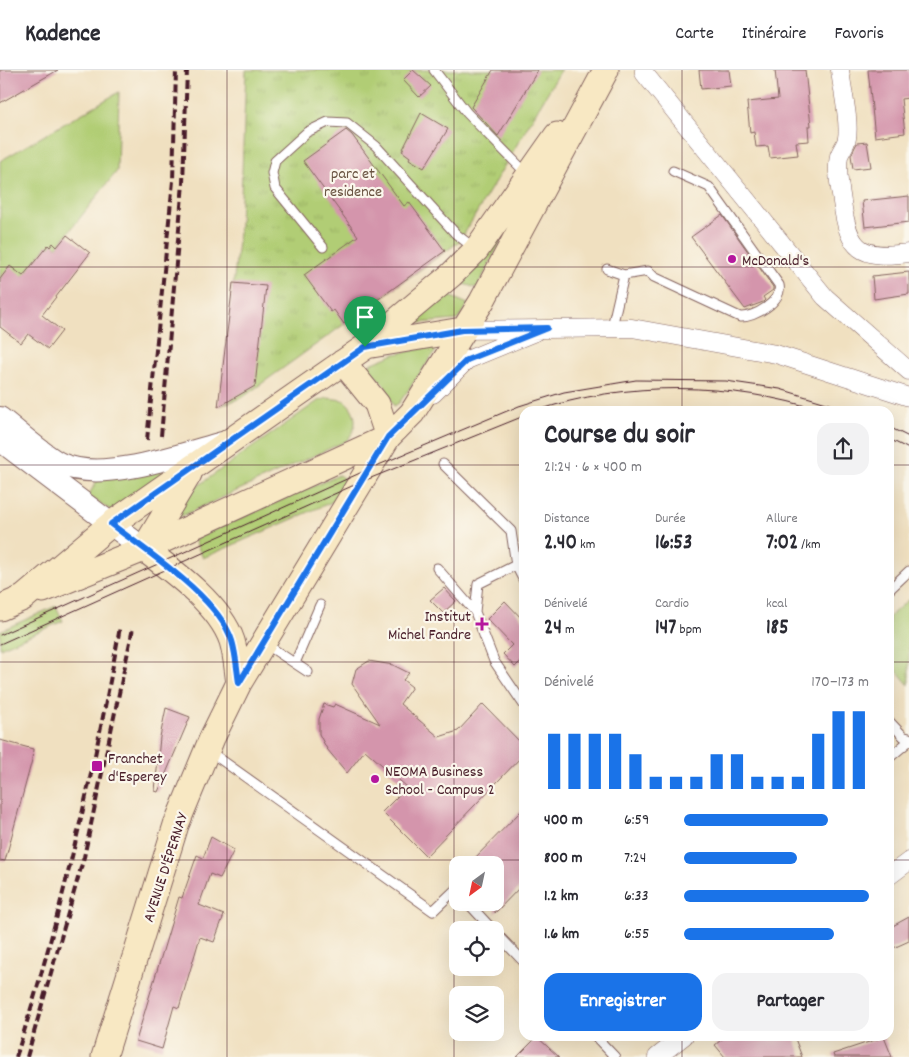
<!DOCTYPE html>
<html lang="fr">
<head>
<meta charset="utf-8">
<style>
	body { margin:0; font-family:Dekko,sans-serif; background:#f2f2f3; color:#2b2b33; height:100vh; display:flex; flex-direction:column; font-size:19px; white-space:nowrap }
	* { box-sizing:border-box; margin:0 }
	p { font-size:16px; color:#7c7c81 }
	.icon { flex:none; width:28px; height:28px; fill:none; stroke:currentColor; stroke-width:2; stroke-linecap:round; stroke-linejoin:round }
	.map { position:relative; flex:1; overflow:hidden }
	.side { position:absolute; left:519px; top:336px; width:375px; height:635px; display:flex; flex-direction:column; background:#fff; border-radius:15px; box-shadow:0 5px 20px #0002 }
	.side>* { flex:none }
	.needle { width:32px; rotate:213deg }
	.buttons { position:absolute; left:449px; top:786px; display:grid; gap:10px }
	.buttons a { display:grid; place-items:center; width:55px; height:55px; border-radius:10px; background:#fff; box-shadow:0 5px 20px #0002; font-size:25px }
	.pin { position:absolute; display:grid; place-items:center; width:42px; height:42px; color:#fff; margin:-51px -21px; border-radius:50% 50% 50% 0; rotate:-45deg; box-shadow:0 0 5px #0007 }
	.pin .icon { rotate:45deg }
	.round { display:grid; place-items:center; flex:none; width:52px; height:52px; border-radius:15px; background:#f2f2f3 }
	.overview { display:flex; align-items:center; justify-content:space-between; height:85px; padding:0 25px }
	h1 { font-size:28px; font-weight:700; line-height:38px }
	.metrics { display:grid; grid-template-columns:repeat(3,1fr); gap:8px; height:85px; padding:5px 25px }
	.metrics div { display:grid; align-content:center }
	.metrics b { font-size:21px; font-weight:700 }
	.metrics small { font-size:14px; font-weight:400 }
	.metrics p { font-size:14px }
	.chart { height:140px; padding:10px 25px }
	.chart p { display:flex; justify-content:space-between }
	.chart svg { width:100%; height:90px; margin-top:5px; stroke:#1a73e8; stroke-width:6 }
	.button { display:flex; gap:10px; margin-top:auto; padding:10px 25px }
	.button a { flex:1; height:58px; border-radius:15px; background:#1a73e8; color:#fff; font-size:20px; font-weight:700; line-height:58px; text-align:center }
	.button a+a { background:#f2f2f3; color:#2b2b33 }
	ul { padding:0 25px; list-style:none; font-size:16px }
	li { display:grid; grid-template-columns:80px 60px 1fr; align-items:center; height:38px }
	li i { height:12px; border-radius:6px; background:#1a73e8 }
	header { display:flex; align-items:center; gap:30px; box-sizing:border-box; height:70px; padding:0 25px; background:#fff; border-bottom:1px solid #e1e1e2 }
	header strong { font-size:24px }
	nav { display:flex; gap:28px; margin-inline-start:auto; font-size:18px }
	.map>svg:first-child { display:block }
</style>
</head>
<body>
<header>
<strong>Kadence</strong>
<nav><a>Carte</a><a>Itinéraire</a><a>Favoris</a></nav>
</header>
<div class="map">
<svg width="909" height="987" viewBox="0 0 909 987">
	<defs>
		<pattern id="park-tufts" width="24" height="20" patternUnits="userSpaceOnUse" patternTransform="scale(1.25)"><rect width="24" height="20" fill="#b1cd74"/><path d="M3 7l-1-3M5 7V3M7 7l1-3M15 17l-1-3M17 17v-4M19 17l1-3" fill="none" stroke="#9ab065"/></pattern>
	</defs>
	<rect width="100%" height="100%" fill="#fbf7ec"/>
	<filter id="ink" filterUnits="userSpaceOnUse"><feTurbulence type="fractalNoise" baseFrequency=".02" numOctaves="2"/><feDisplacementMap in="SourceGraphic" scale="10" xChannelSelector="R" yChannelSelector="G"/><feConvolveMatrix kernelMatrix="1 2 1 2 8 2 1 2 1" color-interpolation-filters="sRGB"/></filter>
	<filter id="wash" filterUnits="userSpaceOnUse"><feTurbulence type="fractalNoise" baseFrequency=".0096" numOctaves="4" result="noise"/><feDisplacementMap in="SourceGraphic" scale="20" xChannelSelector="R" yChannelSelector="G"/><feGaussianBlur stdDeviation="1.12" result="paint"/><feColorMatrix in="noise" values="0 0 0 0 0 0 0 0 0 0 0 0 0 0 0 0 0 1.4 0 .05"/><feComposite in="paint" operator="in"/></filter>
	<g filter="url(#wash)">
		<rect width="100%" height="100%" fill="#f0e0c0"/>
		<path fill="#b1cd74" stroke="#7e7650" d="M119 22 117 101 57 177 53 173 50 177 48 175 23 206 0 209V91Z
			M516 141 477 218 460 213 474 199Z
			M447 225 468 234 457 250 418 253 419 247Z
			M435 276V282L399 333 394 336 384 314 368 299V295L395 284Z
			M327 328 343 330C358 340 359 359 346 371L175 449 189 422 318 331Z
			M164 398 168 401 112 441 88 426 98 409Z
			M339 405 345 410 334 431 203 488 194 469Z
			M909 529V615L889 592V547Z
			M56 536 63 551 0 578V561Z"/>
		<path fill="url(#park-tufts)" stroke="#7e7650" d="M246 0H561L460 171 243 327 220 336 240 153Z"/>
		<g id="blocks">
			<path fill="#d495ac" d="M0 0H58L0 33Z
				M413 0 431 16 419 27 403 10Z
				M493 0H538L498 66 471 37Z
				M699 0H729L731 16 701 19Z
				M775 0H805L811 56H808L809 71 796 72 798 85 770 88 768 76 756 77 754 62 750 63 747 32 778 29Z
				M868 0H909V28L901 29 905 63 875 67Z
				M421 43 448 59 424 98 409 89 410 87 402 81Z
				M346 60 352 65 404 136 409 132 445 181 344 254 334 240 331 242 304 205 358 166 303 91Z
				M867 72 871 97 853 99 851 85 857 73Z
				M909 126V152L865 157 862 131Z
				M722 145 773 217V220L763 227 765 230 763 232 745 239 691 167Z
				M67 165 90 183 42 245 62 261 48 279 28 264 21 273 0 257V209L10 196 23 206 48 175 50 177 53 173 57 177Z
				M909 202V224L874 229 872 206Z
				M233 213 266 216 255 316 218 337Z
				M444 518 456 531 443 543 430 530Z
				M505 531 524 551V588L515 597 503 584 512 575 487 549Z
				M369 591 393 595 409 603 403 610 412 617 400 634 439 667 458 661 483 634 524 676V684L426 786 382 742 407 717 365 680 347 703 327 679 319 664V649L324 634 333 637 335 634 380 654 352 614 356 599Z
				M166 638 190 647 158 722 155 721 160 667Z
				M0 670 33 679 32 690 5 791 0 790Z
				M524 738V813L495 843V795H468Z
				M211 767 234 780 220 808 210 804 199 835 224 845 214 872 200 867 179 938 174 936 162 979 136 971 179 827 182 828 197 785 203 788Z
				M909 847V871L889 880V858Z
				M726 966H794L802 987H725L715 975Z
				M537 967 559 987H517Z
				M884 967 892 987H834L833 984Z"/>
		</g>
	</g>
	<g filter="url(#ink)">
		<use href="#blocks" fill-opacity="0" stroke="#84635f" stroke-width="1"/>
		<g fill="none" stroke-linecap="round" stroke-linejoin="round">
			<defs>
				<path id="service" d="M434 0 467 43 527 104
					M323 177 275 118 272 103 275 91 307 62 328 52 347 53 376 76 456 164 474 178
					M607 199 624 205 648 201 654 207 740 247C754 248 783 231 779 215L709 117 673 101
					M612 257 624 205
					M443 394 511 461 516 495 478 514 475 542 494 591 524 635
					M516 495 524 511
					M437 498 475 542
					M889 520 909 501
					M264 573 308 602
					M295 593 320 535
					M889 651 904 667 909 668
					M209 681 433 841 455 820 458 823
					M889 688 909 671
					M467 832 493 860
					M495 862 524 892
					M595 966 615 987"/>
				<path id="minor" d="M644 0V3L825 227 909 301
					M840 0C842 19 850 50 847 68 846 75 841 80 839 86 836 101 840 117 842 132 849 181 860 189 909 183
					M462 260 632 258 776 284 909 327
					M433 324 467 290 535 262
					M889 806 909 791
					M657 987 684 966"/>
				<path id="tertiary" d="M0 348C16 360 45 387 61 394 102 413 179 385 222 373
					M0 370 144 479"/>
				<path id="secondary" d="M366 276 462 260
					M343 292 377 334 388 367
					M144 479C173 501 220 535 232 571 236 584 237 600 239 613
					M144 479 189 404
					M43 520 144 479 388 367
					M0 538 23 528 111 454 365 277 451 205 476 180 557 65
					M104 987 176 755 212 668 239 613 388 367 412 343 482 231 606 0"/>
			</defs>
			<use href="#service" stroke="#84635f" stroke-width="11"/>
			<use href="#minor" stroke="#84635f" stroke-width="19"/>
			<use href="#tertiary" stroke="#84635f" stroke-width="24"/>
			<use href="#secondary" stroke="#84635f" stroke-width="27"/>
			<use href="#service" stroke="#fff" stroke-width="9"/>
			<use href="#minor" stroke="#fff" stroke-width="18"/>
			<use href="#tertiary" stroke="#fff" stroke-width="22"/>
			<use href="#secondary" stroke="#f8e8c3" stroke-width="25"/>
			<path stroke="#4a1f2b" stroke-width="1" d="M536 341C625 310 733 312 822 341
				M889 357 909 367
				M889 369 909 379
				M0 565 369 399 519 336 564 322 636 310 726 311 780 319 853 341
				M0 574 361 412 524 346"/>
			<path stroke="#4a1f2b" stroke-width="4" stroke-dasharray="8 4" stroke-linecap="butt" d="M161 366 183 113 187 0
				M147 370 173 111 176 0
				M16 987C61 846 94 702 120 557
				M27 987 84 787 133 558"/>
		</g>
	</g>
	<g fill="none" stroke-linecap="round" stroke-linejoin="round" filter="url(#ink)">
		<defs>
			<path id="route" d="M547 258 467 290 388 367 239 613C237 600 236 584 232 571 219 528 146 481 111 454L365 277 462 260Z"/>
		</defs>
		<use href="#route" stroke="#fff" stroke-width="10"/>
		<use href="#route" stroke="#1a73e8" stroke-width="6"/>
	</g>
	<path fill="none" stroke="#4a1f2b" stroke-width="1" stroke-opacity="0.55" d="M227 0V987M454 0V987M682 0V341M0 197H909M0 395H524M889 395H909M0 592H524M889 592H909M0 790H524M889 790H909M682 966V987"/>
	<g fill="#b5179e" stroke="#fbf7ec" stroke-width="2">
		<circle cx="732" cy="189" r="5"/>
		<path d="M479.5 546.5h5v5h5v5h-5v5h-5v-5h-5v-5h5z"/>
		<rect x="91" y="690" width="12" height="12" rx="2.5"/>
		<circle cx="375" cy="709" r="5"/>
	</g>
	<g text-anchor="middle" stroke-width="4.5" stroke-linejoin="round" paint-order="stroke">
		<g font-size="16" fill="#695341" stroke="#fbf7ec">
			<text x="353" y="108">parc et<tspan x="353" dy="18">residence</tspan></text>
		</g>
		<g font-size="16" fill="#4a1f2b" stroke="#fbf7ec" text-anchor="start">
			<text x="742" y="195">McDonald's</text>
			<text x="471" y="551" text-anchor="end">Institut<tspan x="471" dy="18">Michel Fandre</tspan></text>
			<text x="108" y="693">Franchet<tspan x="108" dy="18">d'Esperey</tspan></text>
			<text x="385" y="706">NEOMA Business<tspan x="385" dy="18">School - Campus 2</tspan></text>
		</g>
		<g font-size="16" fill="#4a1f2b" stroke="#fbf7ec">
			<text transform="translate(164 797) rotate(-72)" y="6">AVENUE D'ÉPERNAY</text>
		</g>
	</g>
</svg>
<div class="buttons">
<a><svg class="needle" viewBox="-14 -14 28 28"><path d="M0-13l5 13h-10z" fill="#e53935"/><path d="M0 13l5-13h-10z" fill="#7c7c81"/></svg></a>
<a><svg class="icon" aria-label="locate" viewBox="0 0 24 24"><circle cx="12" cy="12" r="6"/><path d="M12 2v4M12 18v4M2 12h4M18 12h4"/></svg></a>
<a><svg class="icon" aria-label="layers" viewBox="0 0 24 24"><path d="M12 4l9 5-9 5-9-5zM3 14l9 5 9-5"/></svg></a>
</div>
<div class="pin" style="left:365px;top:277px;background:#1e9e55"><svg class="icon" aria-label="arrive" viewBox="0 0 24 24"><path d="M6 21V4h12l-3 4 3 4H6"/></svg></div>
<section class="side">
<div class="overview"><div><h1>Course du soir</h1><p>21:24 · 6 × 400 m</p></div><a class="round"><svg class="icon" aria-label="share" viewBox="0 0 24 24"><path d="M12 15V3M7 8l5-5 5 5M5 13v7h14v-7"/></svg></a></div>
<div class="metrics">
<div><p>Distance</p><b>2.40<small> km</small></b></div>
<div><p>Durée</p><b>16:53</b></div>
<div><p>Allure</p><b>7:02<small> /km</small></b></div>
</div>
<div class="metrics">
<div><p>Dénivelé</p><b>24<small> m</small></b></div>
<div><p>Cardio</p><b>147<small> bpm</small></b></div>
<div><p>kcal</p><b>185</b></div>
</div>
<div class="chart"><p><span>Dénivelé</span>170–173 m</p>
<svg viewBox="0 0 160 44" preserveAspectRatio="none"><path d="M5 44V17M15 44V17M25 44V17M35 44V17M45 44V27M55 44V38M65 44V38M75 44V38M85 44V27M95 44V27M105 44V38M115 44V38M125 44V38M135 44V17M145 44V6M155 44V6"/></svg>
</div>
<ul>
<li><b>400 m</b>6:59<i style="width:78%"></i></li>
<li><b>800 m</b>7:24<i style="width:61%"></i></li>
<li><b>1.2 km</b>6:33<i style="width:100%"></i></li>
<li><b>1.6 km</b>6:55<i style="width:81%"></i></li>
</ul>
<div class="button"><a>Enregistrer</a><a>Partager</a></div>
</section>
</div>
</body>
</html>
